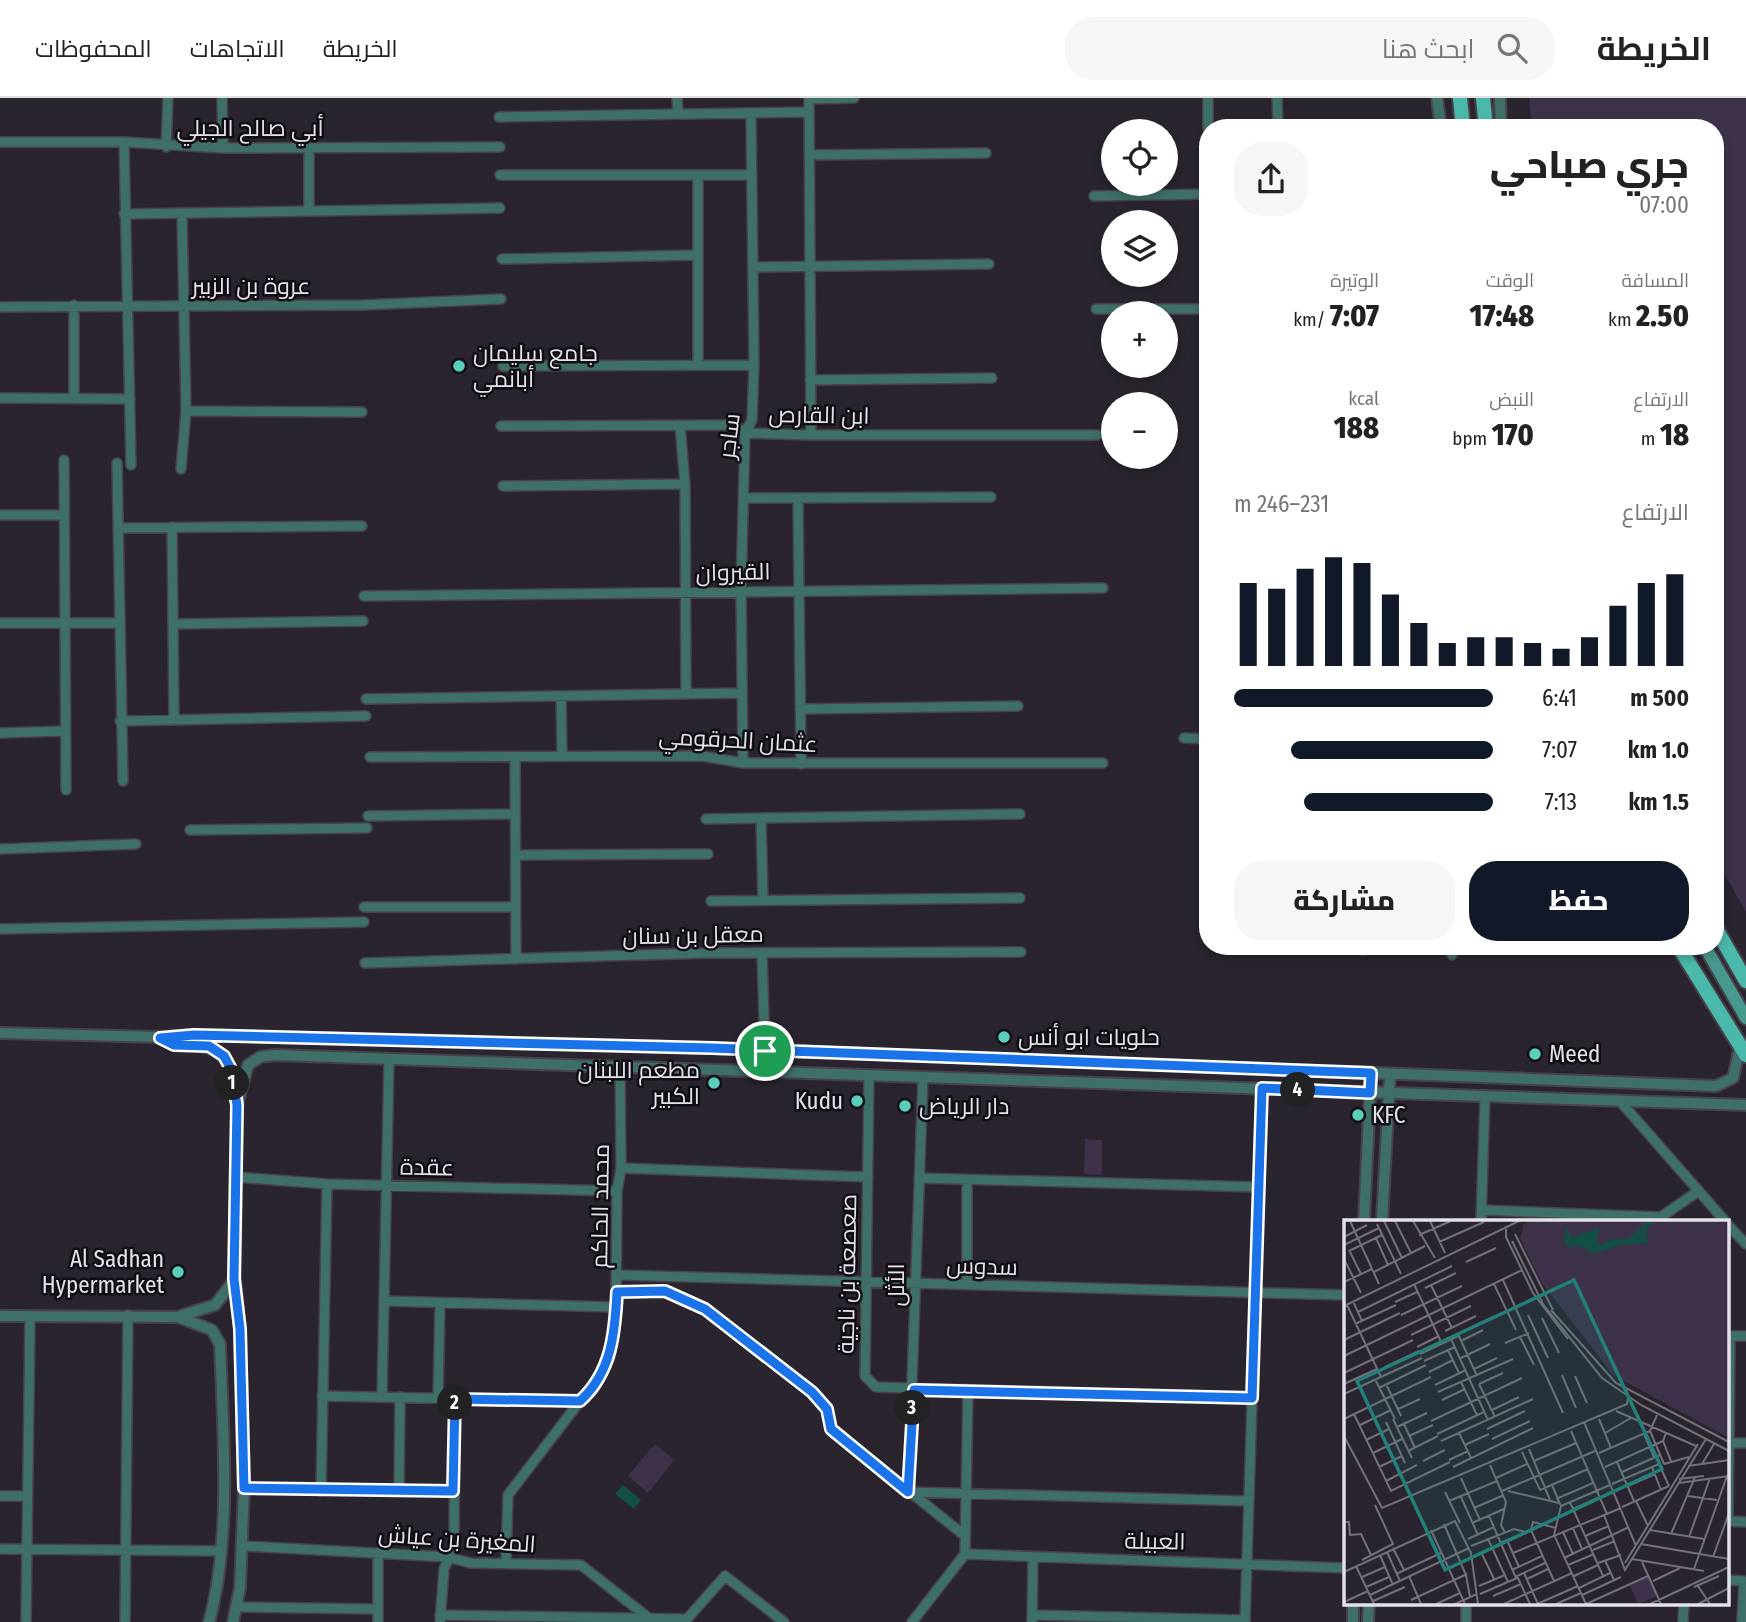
<!DOCTYPE html>
<html lang="ar">
<head>
<meta charset="utf-8">
<style>
	body { margin:0; font-family:"Fira Sans Condensed",Cairo,sans-serif; background:#f6f6f6; color:#222; direction:rtl; height:100vh; display:flex; flex-direction:column; font-size:26px; white-space:nowrap }
	* { box-sizing:border-box; margin:0 }
	p { font-size:23px; color:#767676 }
	.icon { flex:none; width:38px; height:38px; fill:none; stroke:currentColor; stroke-width:2; stroke-linecap:round; stroke-linejoin:round }
	.map { position:relative; flex:1; overflow:hidden; direction:ltr }
	.sheet { position:absolute; left:1199px; top:21px; width:525px; height:836px; display:flex; flex-direction:column; background:#fff; border-radius:28px; box-shadow:0 4px 10px #0003; direction:rtl }
	.sheet>* { flex:none }
	.tools { position:absolute; left:1101px; top:21px; display:grid; gap:14px }
	.tools a { display:grid; place-items:center; width:77px; height:77px; border-radius:50%; background:#fff; box-shadow:0 4px 10px #0003; font-size:35px }
	.pin { position:absolute; display:grid; place-items:center; width:60px; height:60px; color:#fff; margin:-30px; border:4px solid #fff; border-radius:50%; box-shadow:0 2px 7px #0007 }
	.km { position:absolute; width:35px; height:35px; margin:-18px; border-radius:50%; background:#222; color:#fff; font-size:19px; line-height:35px; text-align:center }
	.round { display:grid; place-items:center; flex:none; width:74px; height:74px; border-radius:28px; background:#f6f6f6 }
	.overview { display:flex; align-items:center; justify-content:space-between; height:119px; padding:0 35px }
	h1 { font-size:38px; font-weight:800; line-height:52px }
	.figures { display:grid; grid-template-columns:repeat(3,1fr); gap:10px; height:119px; padding:7px 35px }
	.figures div { display:grid; align-content:center }
	.figures b { font-size:30px; font-weight:800 }
	.figures small { font-size:19px; font-weight:400 }
	.figures p { font-size:19px }
	.chart { height:196px; padding:14px 35px }
	.chart p { display:flex; justify-content:space-between }
	.chart svg { width:100%; height:126px; margin-top:7px; stroke:#111827; stroke-width:6 }
	.primary-button { display:flex; gap:14px; margin-top:auto; padding:14px 35px }
	.primary-button a { flex:1; height:80px; border-radius:28px; background:#111827; color:#fff; font-size:28px; font-weight:800; line-height:80px; text-align:center }
	.primary-button a+a { background:#f6f6f6; color:#222 }
	ul { padding:0 35px; list-style:none; font-size:23px }
	li { display:grid; grid-template-columns:112px 84px 1fr; align-items:center; height:52px }
	li i { height:18px; border-radius:9px; background:#111827 }
	header { display:flex; align-items:center; gap:42px; box-sizing:border-box; height:98px; padding:0 35px; background:#fff; border-bottom:2px solid #e0e0e0 }
	header strong { font-size:33px }
	nav { display:flex; gap:38px; margin-inline-start:auto; font-size:24px }
	.search { width:490px; height:63px; background:#f6f6f6; display:flex; align-items:center; gap:18px; box-sizing:border-box; padding:0 24px; border-radius:28px; color:#767676; font-size:26px }
	.map>svg:first-child { display:block }
</style>
</head>
<body>
<header>
<strong>الخريطة</strong>
<div class="search"><svg class="icon" aria-label="search" viewBox="0 0 24 24"><circle cx="10" cy="10" r="6"/><path d="M15 15l6 6"/></svg>ابحث هنا</div>
<nav><a>الخريطة</a><a>الاتجاهات</a><a>المحفوظات</a></nav>
</header>
<div class="map">
<svg width="1746" height="1524" viewBox="0 0 1746 1524">
	<rect width="100%" height="100%" fill="#29242e"/>
	<path fill="#3d3249" d="M1529 0H1746V814L1715 759V30H1532Z
		M1085 1041 1102 1042V1077L1084 1076Z
		M655 1346 674 1362 648 1395 628 1378Z"/>
	<path fill="#134e47" d="M623 1387 641 1402 634 1411 615 1396Z"/>
	<g fill="none" stroke-linecap="round" stroke-linejoin="round">
		<defs>
			<path id="minor" d="M222 0 223 50
				M677 0 678 16
				M1208 0V30
				M1277 0 1278 30
				M499 19 809 14
				M0 44H124L223 50 500 49
				M124 44 131 367
				M166 49 168 0
				M309 50V113
				M810 57 986 55
				M500 77H752
				M698 77V267
				M1094 98 1208 96
				M124 116 500 110
				M502 161 697 157
				M755 169 989 166
				M0 209 362 207 501 201
				M1096 211H1208
				M503 268 754 267
				M810 282 992 280
				M74 298V207
				M0 300 130 301
				M186 313 362 314
				M680 327 685 386 686 596
				M501 328 735 327 745 335 811 337H1097
				M811 337 809 1 854 0
				M64 362 66 692
				M117 365 123 683
				M181 371 186 313 182 115
				M503 388 685 386
				M744 400 991 399
				M798 400 801 666
				M0 417H63
				M172 429 174 621
				M118 430 362 428
				M364 498 1103 490
				M0 525H118
				M174 526 363 523
				M561 599 562 657
				M366 601 742 595
				M800 611 1018 608
				M120 623 366 618
				M0 635 64 633
				M1184 640 1208 641
				M370 659 702 658 743 665H1103
				M515 659 516 861
				M743 665 741 493 745 335 752 322 754 267 751 16
				M368 718 515 716
				M706 721 1020 716
				M761 721 763 801
				M190 732 367 730
				M0 751 136 746
				M517 757 708 756
				M711 803 1020 800
				M364 809H516
				M0 831 364 824
				M1262 851V849
				M1363 852V849
				M762 855 765 953
				M1452 857V849
				M365 865 709 855 1021 854
				M869 977 865 1278 876 1289 1252 1300
				M1619 1002 1725 1123
				M621 1070 868 1079
				M236 1079 327 1086 617 1093
				M919 1080 1258 1089
				M1482 1112 1661 1119 1697 1094
				M1481 1123 1485 999
				M1727 1126 1746 1146
				M617 1177 1345 1197
				M967 1187V1083
				M617 1194 665 1193 705 1211 812 1294 827 1311 831 1331 964 1437
				M384 1203 616 1209
				M1727 1238H1746
				M322 1298 580 1303
				M382 1299 389 962
				M438 1300 440 1205
				M1727 1345H1746
				M244 1390 453 1393
				M321 1393 327 1086
				M399 1393 400 1299
				M908 1394 923 980
				M908 1394 1248 1403
				M0 1398H27
				M1727 1423 1746 1424
				M1728 1423 1730 1238
				M243 1448 448 1459 470 1465 581 1467 650 1521
				M0 1451 222 1453
				M965 1456 1345 1470
				M506 1465 508 1397 580 1303 594 1291 610 1259 616 1209 617 1093 621 1070 620 968
				M1727 1482 1744 1483 1742 1524
				M1466 1505V1524
				M237 1509 376 1511
				M440 1517 687 1521 725 1478 784 1524
				M1032 1517 1245 1522
				M26 1524 30 1218
				M125 1524 128 1217
				M378 1524V1455
				M440 1524 444 1471 454 1447 455 1301
				M912 1524 965 1456 968 1293
				M1032 1524 1033 1460
				M1245 1524 1262 990
				M1683 1524 1684 1505"/>
			<path id="tertiary" d="M1437 0 1441 30
				M1500 0 1501 30
				M0 935 160 939 194 937 712 950 1716 988 1733 980 1740 949
				M160 940C184 951 223 940 231 973 233 982 233 992 235 1001
				M1364 1123 1371 975
				M1382 1123 1390 976
				M0 1218 178 1219 212 1232 220 1246C223 1333 232 1440 209 1524
				M180 1218 215 1207 235 1181
				M233 1524 240 1490 244 1390 240 1231 235 1181 237 1007 248 967 260 959 275 957 1746 1007
				M1353 1524V1505
				M1368 1524 1369 1505"/>
			<path id="secondary" d="M1705 849 1746 920"/>
			<path id="primary" d="M1460 0 1463 30
				M1483 0 1486 30
				M1715 829 1746 883
				M1679 849 1746 957"/>
		</defs>
		<use href="#minor" stroke="#47424c" stroke-width="12"/>
		<use href="#tertiary" stroke="#47424c" stroke-width="14"/>
		<use href="#secondary" stroke="#47424c" stroke-width="16"/>
		<use href="#primary" stroke="#47424c" stroke-width="18"/>
		<use href="#minor" stroke="#3f7068" stroke-width="9"/>
		<use href="#tertiary" stroke="#3f7068" stroke-width="10"/>
		<use href="#secondary" stroke="#47998d" stroke-width="12"/>
		<use href="#primary" stroke="#4ab9a9" stroke-width="14"/>
	</g>
	<g fill="none" stroke-linecap="round" stroke-linejoin="round">
		<defs>
			<path id="route" d="M194 937 712 950 1371 975 1370 995 1262 990 1252 1300 914 1292 908 1394 831 1331 827 1311 812 1294 705 1211 665 1193 617 1194C615 1234 612 1274 580 1303L455 1301 453 1393 244 1390 240 1231 234 1181 237 1007 231 971 224 958 209 948 174 947 160 940Z"/>
		</defs>
		<use href="#route" stroke="#fff" stroke-width="14"/>
		<use href="#route" stroke="#1a73e8" stroke-width="9"/>
	</g>
	<g fill="#5acebd" stroke="#110e13" stroke-width="2.5">
		<circle cx="459" cy="268" r="7"/>
		<circle cx="1004" cy="939" r="7"/>
		<circle cx="1535" cy="956" r="7"/>
		<circle cx="714" cy="985" r="7"/>
		<circle cx="857" cy="1003" r="7"/>
		<circle cx="905" cy="1008" r="7"/>
		<circle cx="1358" cy="1017" r="7"/>
		<circle cx="178" cy="1174" r="7"/>
	</g>
	<g text-anchor="middle" stroke-width="5" stroke-linejoin="round" paint-order="stroke">
		<g font-size="23" fill="#e4e1e8" stroke="#110e13">
			<text x="250" y="38">أبي صالح الجيلي</text>
			<text x="251" y="196">عروة بن الزبير</text>
			<text transform="translate(819 317) rotate(1)" y="8">ابن القارص</text>
			<text transform="translate(729 338) rotate(-83)" y="8">ساجر</text>
			<text transform="translate(733 474) rotate(-1)" y="8">القيروان</text>
			<text transform="translate(738 642) rotate(3)" y="8">عثمان الحرقومي</text>
			<text transform="translate(693 837) rotate(-1)" y="8">معقل بن سنان</text>
			<text transform="translate(427 1069) rotate(1)" y="8">عقدة</text>
			<text transform="translate(600 1108) rotate(-89)" y="8">محمد الحاكم</text>
			<text transform="translate(982 1168) rotate(2)" y="8">سدوس</text>
			<text transform="translate(847 1176) rotate(-89)" y="8">صعصعة بن ناجية</text>
			<text transform="translate(896 1187) rotate(-90)" y="8">الأثل</text>
			<text transform="translate(457 1441) rotate(4)" y="8">المغيرة بن عياش</text>
			<text transform="translate(1155 1443) rotate(1)" y="8">العبيلة</text>
		</g>
		<g font-size="23" fill="#e4e1e8" stroke="#110e13" text-anchor="start">
			<text x="473" y="263">جامع سليمان<tspan x="473" dy="26">أبانمي</tspan></text>
			<text x="1018" y="947">حلويات ابو أنس</text>
			<text x="1549" y="964">Meed</text>
			<text x="700" y="980" text-anchor="end">مطعم اللبنان<tspan x="700" dy="26">الكبير</tspan></text>
			<text x="843" y="1011" text-anchor="end">Kudu</text>
			<text x="919" y="1016">دار الرياض</text>
			<text x="1372" y="1025">KFC</text>
			<text x="164" y="1169" text-anchor="end">Al Sadhan<tspan x="164" dy="26">Hypermarket</tspan></text>
		</g>
	</g>
	<g transform="translate(1344 1122)">
		<rect width="385" height="385" fill="#29242e"/>
		<path d="M187 1H385V218L269 155 198 63 176 18 180 4ZM304 357 313 376 294 384 286 366Z" fill="#3d3249"/>
		<path d="M304 1H310L302 10 304 23 276 25 250 34 237 26 224 27 220 21 223 5 227 18 256 7 252 21 257 25 269 18 283 20Z" fill="#134e47"/>
		<path fill="none" stroke="#747078" stroke-width="2" d="M6 1 35 64M40 1 58 38M51 1 67 33M69 1 91 38M86 1 101 33M33 4 57 54M162 7V17L189 73 224 119M171 14 209 90M75 15 107 1M0 17 23 5M32 18 44 45M168 21 199 84 258 158 297 185 385 231M95 22 140 2M0 25 35 8M5 30 17 54M5 31 38 15M0 39 17 73M122 42 152 28M30 52 81 26M159 60 219 193M0 62 28 49M70 64 98 124M150 64 172 110M87 65 108 108M81 68 112 53M9 81 18 101M51 82 73 72M3 85 37 157M0 86 175 1M207 90 272 163 385 222M14 92 108 46M57 95 118 66M184 95 204 138M198 98 215 133M11 104 52 85M101 111 132 96M67 115 127 86M176 117 190 145M107 119 144 200M0 120 56 93M117 121 139 110M161 123 185 113M73 127 95 116M104 130 115 153M76 134 114 116M0 136 178 50M117 138 146 124M80 141 111 127M41 147 75 131M130 149 153 138M85 152 109 140M0 153 69 120M218 155 232 188M133 156 114 114 149 97M231 156 243 183M31 159 51 199M117 162 133 195M0 164 33 149M42 164 57 196M135 164 151 197M135 164 159 153M91 165 122 150M35 168 82 145M94 172 169 139M0 174 78 138M98 180 121 169M54 189 76 179M148 190 175 177M272 191 352 226M10 194 47 271 106 242M0 199 87 157M49 199 68 238M255 199 267 228M87 201 178 158M42 202 61 243M240 202 292 326M60 204 71 228M16 205 47 190M53 207 83 193M143 209 181 191M227 211 263 294M306 211 320 244M115 213 127 238M261 213 287 198M93 214 140 192M300 214 310 237M0 216 38 288 283 184 284 178M65 216 89 205M148 219 186 201M22 220 45 209M97 221 189 179M319 221 327 241M121 225 145 214M185 229 206 280M64 231 94 216M178 232 196 270 244 249M29 233 58 219M255 233 306 211 313 195M105 240 124 231M79 241 101 230M190 241 232 223M273 242 290 281M320 244 345 237M358 244 370 224M146 245 162 282 157 305 161 313M344 246 385 240M35 247 58 236M109 247 189 208M261 247 319 221 322 213M308 247 317 270M278 252 316 235M117 258 136 300M152 258 183 244M335 259 360 256M42 261 73 245M335 263 385 256M268 264 315 244 325 266M208 265 217 286 210 315 242 384M284 266 311 254M158 271 251 231M164 271 215 283M101 272 116 303M344 276 373 280M117 277 134 315M212 279 249 263M105 281 153 261M292 281 304 306M226 282 259 356M217 286 266 265M278 287 325 266M130 288 160 275M229 289 256 277M260 295 281 350 362 219M145 296 172 358M0 302H5L6 315 17 314 27 335M128 303 160 289M100 304 122 355 126 377M229 308 238 329M87 310 121 384M187 310 210 361M306 310 360 319M219 312 229 334M327 314 351 257M241 316 265 306M345 317 366 258M124 319 150 307M144 319 164 362M163 320 175 347M156 323 187 310 189 302 212 308M297 324 385 339M127 326 170 309 182 312M49 328 60 350M249 330 271 321M43 332 56 361M137 332 150 359M169 333 277 288M36 335 49 365M369 337 385 293M220 338 285 307M288 339 360 351M18 340 49 324 31 285M261 340 270 360M298 342 317 384M254 343 277 335M281 343 354 224M224 345 250 334M12 346 30 384M350 349 383 256M168 350 198 336M0 352 111 301 127 333 134 384M180 353 194 384M52 354 97 333M65 356 77 384M230 356 254 345M18 357 41 347M183 359 204 349M309 361 336 348M135 366 161 355M354 366 366 384M22 367 45 357M350 367 375 356M235 368 266 353M136 374 173 358M26 375 125 328M238 375 277 357M149 376 177 364M67 380 123 354M29 381 61 367M0 382 24 371M92 384 116 373M111 384 133 374M160 384 228 353M186 384 173 356 201 343M193 384 234 366M212 384 237 373M242 384 304 356M306 384 385 347M354 384 385 368"/>
		<path fill="#24817a" fill-opacity="0.15" stroke="#24817a" stroke-width="3.5" d="M230 60 318 249 101 350 13 161Z"/>
		<rect width="385" height="385" fill="none" stroke="#e4e1e8" stroke-width="3.5"/>
	</g>
</svg>
<div class="tools">
<a><svg class="icon" aria-label="locate" viewBox="0 0 24 24"><circle cx="12" cy="12" r="6"/><path d="M12 2v4M12 18v4M2 12h4M18 12h4"/></svg></a>
<a><svg class="icon" aria-label="layers" viewBox="0 0 24 24"><path d="M12 4l9 5-9 5-9-5zM3 14l9 5 9-5"/></svg></a>
<a>+</a>
<a>−</a>
</div>
<div class="pin" style="left:765px;top:953px;background:#1e9e55"><svg class="icon" aria-label="arrive" viewBox="0 0 24 24"><path d="M6 21V4h12l-3 4 3 4H6"/></svg></div>
<b class="km" style="left:232px;top:985px">1</b>
<b class="km" style="left:455px;top:1305px">2</b>
<b class="km" style="left:912px;top:1310px">3</b>
<b class="km" style="left:1298px;top:992px">4</b>
<section class="sheet">
<div class="overview"><div><h1>جري صباحي</h1><p>07:00</p></div><a class="round"><svg class="icon" aria-label="share" viewBox="0 0 24 24"><path d="M12 15V3M7 8l5-5 5 5M5 13v7h14v-7"/></svg></a></div>
<div class="figures">
<div><p>المسافة</p><b>2.50<small> km</small></b></div>
<div><p>الوقت</p><b>17:48</b></div>
<div><p>الوتيرة</p><b>7:07<small> /km</small></b></div>
</div>
<div class="figures">
<div><p>الارتفاع</p><b>18<small> m</small></b></div>
<div><p>النبض</p><b>170<small> bpm</small></b></div>
<div><p>kcal</p><b>188</b></div>
</div>
<div class="chart"><p><span>الارتفاع</span>231–246 m</p>
<svg viewBox="0 0 160 44" preserveAspectRatio="none"><path d="M5 44V15M15 44V17M25 44V10M35 44V6M45 44V8M55 44V19M65 44V29M75 44V36M85 44V34M95 44V34M105 44V36M115 44V38M125 44V34M135 44V23M145 44V15M155 44V12"/></svg>
</div>
<ul>
<li><b>500 m</b>6:41<i style="width:100%"></i></li>
<li><b>1.0 km</b>7:07<i style="width:78%"></i></li>
<li><b>1.5 km</b>7:13<i style="width:73%"></i></li>
</ul>
<div class="primary-button"><a>حفظ</a><a>مشاركة</a></div>
</section>
</div>
</body>
</html>
